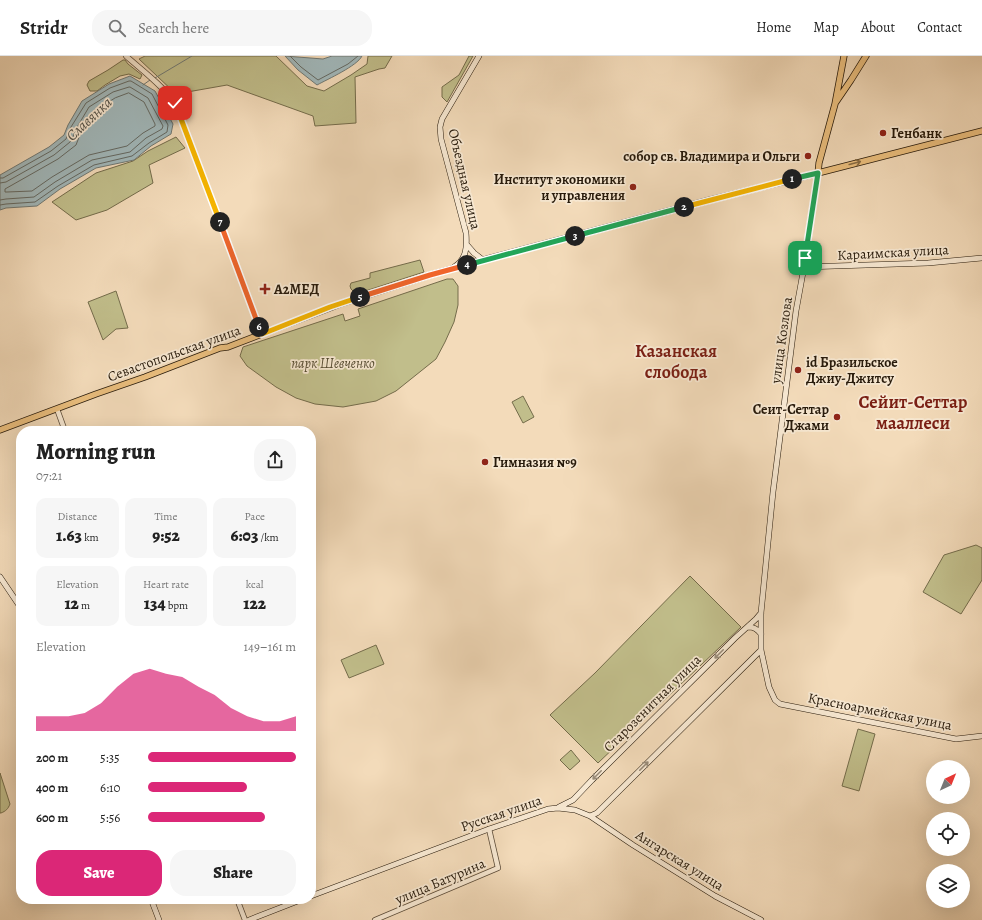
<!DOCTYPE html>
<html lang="en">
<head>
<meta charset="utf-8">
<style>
	body { margin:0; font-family:Alegreya,serif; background:#f6f6f6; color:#222; height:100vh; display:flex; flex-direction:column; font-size:15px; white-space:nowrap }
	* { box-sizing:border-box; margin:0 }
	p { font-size:13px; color:#767676 }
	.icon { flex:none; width:22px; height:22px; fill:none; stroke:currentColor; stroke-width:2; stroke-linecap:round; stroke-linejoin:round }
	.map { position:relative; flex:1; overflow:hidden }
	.side { position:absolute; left:16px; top:370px; width:300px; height:478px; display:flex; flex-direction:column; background:#fff; border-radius:16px; box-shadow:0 4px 16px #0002 }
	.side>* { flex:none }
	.needle { width:26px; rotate:43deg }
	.controls { position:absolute; left:926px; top:704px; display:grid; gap:8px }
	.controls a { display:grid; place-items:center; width:44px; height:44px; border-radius:50%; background:#fff; box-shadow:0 4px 16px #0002; font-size:20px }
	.pin { position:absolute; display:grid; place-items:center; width:34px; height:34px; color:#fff; margin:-17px; border-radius:8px; box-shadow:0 2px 6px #0006 }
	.km { position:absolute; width:20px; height:20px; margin:-10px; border-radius:50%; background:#222; color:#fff; font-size:11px; line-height:20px; text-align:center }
	.round { display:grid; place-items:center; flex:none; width:42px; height:42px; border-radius:16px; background:#f6f6f6 }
	.overview { display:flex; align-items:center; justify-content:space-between; height:68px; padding:0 20px }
	h1 { font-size:22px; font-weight:800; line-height:30px }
	.figures { display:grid; grid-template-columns:repeat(3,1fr); gap:6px; height:68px; padding:4px 20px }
	.figures div { display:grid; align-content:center; border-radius:10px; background:#f6f6f6; text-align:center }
	.figures b { font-size:17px; font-weight:800 }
	.figures small { font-size:11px; font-weight:400 }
	.figures p { font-size:11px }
	.chart { height:112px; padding:8px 20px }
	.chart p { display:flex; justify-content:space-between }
	.chart svg { width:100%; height:72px; margin-top:4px; fill:#db2777; opacity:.7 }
	.button { display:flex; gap:8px; margin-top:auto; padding:8px 20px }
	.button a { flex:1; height:46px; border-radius:16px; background:#db2777; color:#fff; font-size:16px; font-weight:800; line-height:46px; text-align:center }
	.button a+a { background:#f6f6f6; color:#222 }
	ul { padding:0 20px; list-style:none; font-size:13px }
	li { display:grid; grid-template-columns:64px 48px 1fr; align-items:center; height:30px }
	li i { height:10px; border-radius:5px; background:#db2777 }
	header { display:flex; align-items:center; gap:24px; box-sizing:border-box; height:56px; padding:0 20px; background:#fff; border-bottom:1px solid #e0e0e0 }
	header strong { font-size:19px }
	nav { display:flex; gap:22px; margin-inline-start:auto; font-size:14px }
	.search { width:280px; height:36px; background:#f6f6f6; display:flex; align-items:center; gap:10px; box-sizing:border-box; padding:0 14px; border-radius:16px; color:#767676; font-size:15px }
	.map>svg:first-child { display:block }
</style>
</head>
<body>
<header>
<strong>Stridr</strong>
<div class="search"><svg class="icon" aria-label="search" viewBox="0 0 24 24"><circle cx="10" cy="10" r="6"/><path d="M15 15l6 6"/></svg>Search here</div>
<nav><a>Home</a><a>Map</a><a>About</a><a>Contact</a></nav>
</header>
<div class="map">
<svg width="982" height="864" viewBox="0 0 982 864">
	<rect width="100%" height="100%" fill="#f3dbba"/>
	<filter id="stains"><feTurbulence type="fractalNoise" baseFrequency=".005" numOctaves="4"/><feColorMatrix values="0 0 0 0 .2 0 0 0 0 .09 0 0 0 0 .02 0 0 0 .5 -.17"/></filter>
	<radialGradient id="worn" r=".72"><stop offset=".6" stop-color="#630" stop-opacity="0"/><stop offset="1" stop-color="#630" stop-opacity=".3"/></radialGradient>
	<path fill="#c1be8b" stroke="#746c4b" d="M145 0H276L307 30 324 35 351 19 367 8 368 0H392L385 12 379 13 355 21 356 67 315 70 313 60 227 29 176 38 139 3Z
		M469 0H473L447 46 442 41V31L459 19Z
		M123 4H125L128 8 142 19 140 23 129 18 120 20 105 29 97 35H90L87 29 89 25 108 14Z
		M176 81 185 92 149 109 153 127 107 154 76 164 52 146 96 117 133 105 148 95Z
		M420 204 424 216 356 238 351 233 350 230 351 227 370 222V217Z
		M447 223H453L458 230V249L454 266 445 286 436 303 396 335 376 345 343 351 315 348 296 342 276 331 247 310 240 300 243 291 343 258 345 265 360 260 358 253Z
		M116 235 128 272 116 273 103 284 88 246Z
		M523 340 534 361 523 367 512 346Z
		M976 489 982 492V524L961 558 923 536 944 499Z
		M690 520 741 571 598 707 550 659 595 617Z
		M376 589 384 608 349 622 341 604Z
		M858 673 875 678 859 735 842 730Z
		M571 694 580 705 570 714 560 704Z
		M0 717 10 748C8 753 6 755 1 757H0Z"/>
	<path fill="#a1b8bb" stroke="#707975" d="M285 0 323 3 332 0H362C357 10 328 23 317 29L298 14Z
		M130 20 155 35 173 68 171 78 151 90 134 104 96 112 60 133 37 150 6 152 0 154V119L49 91 64 79 68 69 82 45 109 28Z"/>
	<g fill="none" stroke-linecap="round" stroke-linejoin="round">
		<path stroke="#646963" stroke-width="1" d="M290 0 301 11 318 24 348 8 358 0
			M129 37 144 46 155 68V70L143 77 127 90 89 99 52 121 32 135 7 136H5V133L58 103 76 89 81 76 94 55 115 42Z
			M0 122H3L51 95 66 83 71 71 86 47 110 32 129 25H131L152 38 168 69 167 76 149 87 132 100 94 109 58 130 35 146 6 148 0 149
			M0 127 6 126 54 99 70 86 72 83 76 73 89 51 113 36 129 31H130L148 42 163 70 162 73 146 82 130 96 92 104 55 126 34 141 6 143 0 144"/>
		<path stroke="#707975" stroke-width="1" d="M155 22 192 0
			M143 29 150 24"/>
		<defs>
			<path id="tertiary" d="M126 0C143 15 162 29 175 47L262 278
				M57 353 65 375
				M237 843 245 864
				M375 864 498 812 489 773"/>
			<path id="secondary" d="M818 117 810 167 804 211 796 255 773 436 761 557V594L769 631 775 644 780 648 785 649 956 683 982 680
				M467 189 474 197 483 204
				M454 211C467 203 467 190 466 177L441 83 440 71 442 63 479 0
				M804 211 928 207 982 202
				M0 521 21 552
				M748 571C754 571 757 573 761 578
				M559 751 573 744 592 724 735 582 756 563 761 557
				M590 760 597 757 602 752 761 594
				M311 840 489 773 548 753 558 752 575 754 590 760 633 789 715 840 761 864
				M151 843 159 864
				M249 864 303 843"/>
			<path id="primary" d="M836 46 851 24 866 0
				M818 117 819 107 835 48 844 0
				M0 374 96 338 145 321 220 292 228 291 340 248 430 219 483 204 710 144 818 117 982 75"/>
		</defs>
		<use href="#tertiary" stroke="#5a4a37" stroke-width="6"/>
		<use href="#secondary" stroke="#271a0b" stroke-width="6"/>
		<use href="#primary" stroke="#271a0b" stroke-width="7"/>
		<use href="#tertiary" stroke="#f7e8d2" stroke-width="4.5"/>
		<use href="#secondary" stroke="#f7e8d2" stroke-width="5"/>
		<use href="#primary" stroke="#eabe7d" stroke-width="5.5"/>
	</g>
	<defs><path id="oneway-shaft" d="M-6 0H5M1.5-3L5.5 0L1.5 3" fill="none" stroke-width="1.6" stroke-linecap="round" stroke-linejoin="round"/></defs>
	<use stroke="#886c44" href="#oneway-shaft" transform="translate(855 107) rotate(-15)"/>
	<g stroke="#998b78">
		<use href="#oneway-shaft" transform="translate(719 598) rotate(135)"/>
		<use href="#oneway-shaft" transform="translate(644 710) rotate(-45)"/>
		<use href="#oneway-shaft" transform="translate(597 719) rotate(135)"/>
	</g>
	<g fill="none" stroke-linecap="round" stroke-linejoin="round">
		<defs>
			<path id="split-1" d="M792 123 818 117 805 202"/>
			<path id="split-2" d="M684 151 792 123"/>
			<path id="split-3" d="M575 180 684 151"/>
			<path id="split-4" d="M467 209 575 180"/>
			<path id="split-5" d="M360 241 430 219 467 209"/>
			<path id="split-6" d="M259 271 262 278 330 251 360 241"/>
			<path id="split-7" d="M220 166 259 271"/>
			<path id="split-8" d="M175 47 220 166"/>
		</defs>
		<use href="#split-1" stroke="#fff" stroke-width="8"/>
		<use href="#split-2" stroke="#fff" stroke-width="8"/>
		<use href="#split-3" stroke="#fff" stroke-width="8"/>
		<use href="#split-4" stroke="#fff" stroke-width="8"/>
		<use href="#split-5" stroke="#fff" stroke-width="8"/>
		<use href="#split-6" stroke="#fff" stroke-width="8"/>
		<use href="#split-7" stroke="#fff" stroke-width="8"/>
		<use href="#split-8" stroke="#fff" stroke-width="8"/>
		<use href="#split-1" stroke="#22a559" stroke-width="5"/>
		<use href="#split-2" stroke="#f5b400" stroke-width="5"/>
		<use href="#split-3" stroke="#22a559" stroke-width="5"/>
		<use href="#split-4" stroke="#22a559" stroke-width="5"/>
		<use href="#split-5" stroke="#f0652b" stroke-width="5"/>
		<use href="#split-6" stroke="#f5b400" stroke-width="5"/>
		<use href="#split-7" stroke="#f0652b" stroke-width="5"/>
		<use href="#split-8" stroke="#f5b400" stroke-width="5"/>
	</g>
	<g fill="#8f2418" stroke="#f7e8d2" stroke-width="1.5">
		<circle cx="883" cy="77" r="4"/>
		<circle cx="808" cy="100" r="4"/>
		<circle cx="633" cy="131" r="4"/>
		<path d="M263 227h4v4h4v4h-4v4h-4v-4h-4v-4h4z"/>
		<circle cx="798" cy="314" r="4"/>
		<circle cx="837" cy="361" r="4"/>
		<circle cx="485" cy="406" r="4"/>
	</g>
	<g text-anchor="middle" stroke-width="3.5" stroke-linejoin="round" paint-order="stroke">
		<g font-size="14" font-weight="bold" fill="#271a0b" stroke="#f7e8d2" text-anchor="start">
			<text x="891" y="82">Генбанк</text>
			<text x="800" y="105" text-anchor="end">собор св. Владимира и Ольги</text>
			<text x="625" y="128" text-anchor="end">Институт экономики<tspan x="625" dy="16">и управления</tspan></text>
			<text x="274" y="238">А2МЕД</text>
			<text x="806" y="311">id Бразильское<tspan x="806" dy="16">Джиу-Джитсу</tspan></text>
			<text x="829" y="358" text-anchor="end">Сеит-Сеттар<tspan x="829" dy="16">Джами</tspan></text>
			<text x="493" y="411">Гимназия №9</text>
		</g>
		<g font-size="14" fill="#271a0b" stroke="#f7e8d2">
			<text transform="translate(465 123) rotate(77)" y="5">Объездная улица</text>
			<text transform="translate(893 196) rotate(-3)" y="5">Караимская улица</text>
			<text transform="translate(781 284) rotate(-82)" y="5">улица Козлова</text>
			<text transform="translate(174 297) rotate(-20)" y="5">Севастопольская улица</text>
			<text transform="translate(652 647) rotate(-45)" y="5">Старозенитная улица</text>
			<text transform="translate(880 655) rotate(11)" y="5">Красноармейская улица</text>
			<text transform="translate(501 757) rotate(-19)" y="5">Русская улица</text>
			<text transform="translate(680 804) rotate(32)" y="5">Ангарская улица</text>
			<text transform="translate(440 825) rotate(-23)" y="5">улица Батурина</text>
		</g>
		<g font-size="14" font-style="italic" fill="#554b31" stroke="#f7e8d2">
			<text x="333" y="312">парк Шевченко</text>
		</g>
		<g font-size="15" font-style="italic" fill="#525149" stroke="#f7e8d2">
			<text transform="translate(89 63) rotate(-43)" y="5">Славянка</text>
		</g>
		<g font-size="18" font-weight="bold" fill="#7a1f14" stroke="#f7e8d2">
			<text x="676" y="301">Казанская<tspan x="676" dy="21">слобода</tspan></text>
			<text x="913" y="352">Сейит-Сеттар<tspan x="913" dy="21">мааллеси</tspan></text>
		</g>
	</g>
	<rect width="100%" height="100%" filter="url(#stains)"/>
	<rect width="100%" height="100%" fill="url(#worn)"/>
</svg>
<div class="controls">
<a><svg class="needle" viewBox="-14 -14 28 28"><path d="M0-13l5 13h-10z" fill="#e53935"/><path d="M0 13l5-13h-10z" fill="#767676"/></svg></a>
<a><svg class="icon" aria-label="locate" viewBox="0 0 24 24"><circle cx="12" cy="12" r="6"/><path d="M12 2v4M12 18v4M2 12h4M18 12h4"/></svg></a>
<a><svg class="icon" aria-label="layers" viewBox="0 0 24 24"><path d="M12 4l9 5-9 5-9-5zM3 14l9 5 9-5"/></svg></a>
</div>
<div class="pin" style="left:805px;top:202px;background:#1e9e55"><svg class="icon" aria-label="arrive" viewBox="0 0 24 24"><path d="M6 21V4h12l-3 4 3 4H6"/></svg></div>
<div class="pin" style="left:175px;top:47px;background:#d93025"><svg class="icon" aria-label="check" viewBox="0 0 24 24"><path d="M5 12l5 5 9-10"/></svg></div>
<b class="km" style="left:792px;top:123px">1</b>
<b class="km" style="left:684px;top:151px">2</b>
<b class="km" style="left:575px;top:180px">3</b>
<b class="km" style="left:467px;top:209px">4</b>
<b class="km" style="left:360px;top:241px">5</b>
<b class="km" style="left:259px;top:271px">6</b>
<b class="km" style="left:220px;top:166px">7</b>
<section class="side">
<div class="overview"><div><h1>Morning run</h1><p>07:21</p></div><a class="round"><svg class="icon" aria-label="share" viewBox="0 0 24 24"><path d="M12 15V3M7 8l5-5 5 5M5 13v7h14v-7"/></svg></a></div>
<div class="figures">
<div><p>Distance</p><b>1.63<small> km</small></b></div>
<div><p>Time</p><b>9:52</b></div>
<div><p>Pace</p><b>6:03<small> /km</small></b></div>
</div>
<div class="figures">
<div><p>Elevation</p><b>12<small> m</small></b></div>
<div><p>Heart rate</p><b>134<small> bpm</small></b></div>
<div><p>kcal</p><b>122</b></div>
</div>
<div class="chart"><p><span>Elevation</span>149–161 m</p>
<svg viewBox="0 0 160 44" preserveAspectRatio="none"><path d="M0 44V35L10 35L20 35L30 33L40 27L50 17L60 9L70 6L80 9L90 11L100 17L110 22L120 30L130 35L140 38L150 38L160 35V44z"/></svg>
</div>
<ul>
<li><b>200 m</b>5:35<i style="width:100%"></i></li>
<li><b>400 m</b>6:10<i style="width:67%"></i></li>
<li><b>600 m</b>5:56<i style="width:79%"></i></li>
</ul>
<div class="button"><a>Save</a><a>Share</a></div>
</section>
</div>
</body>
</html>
